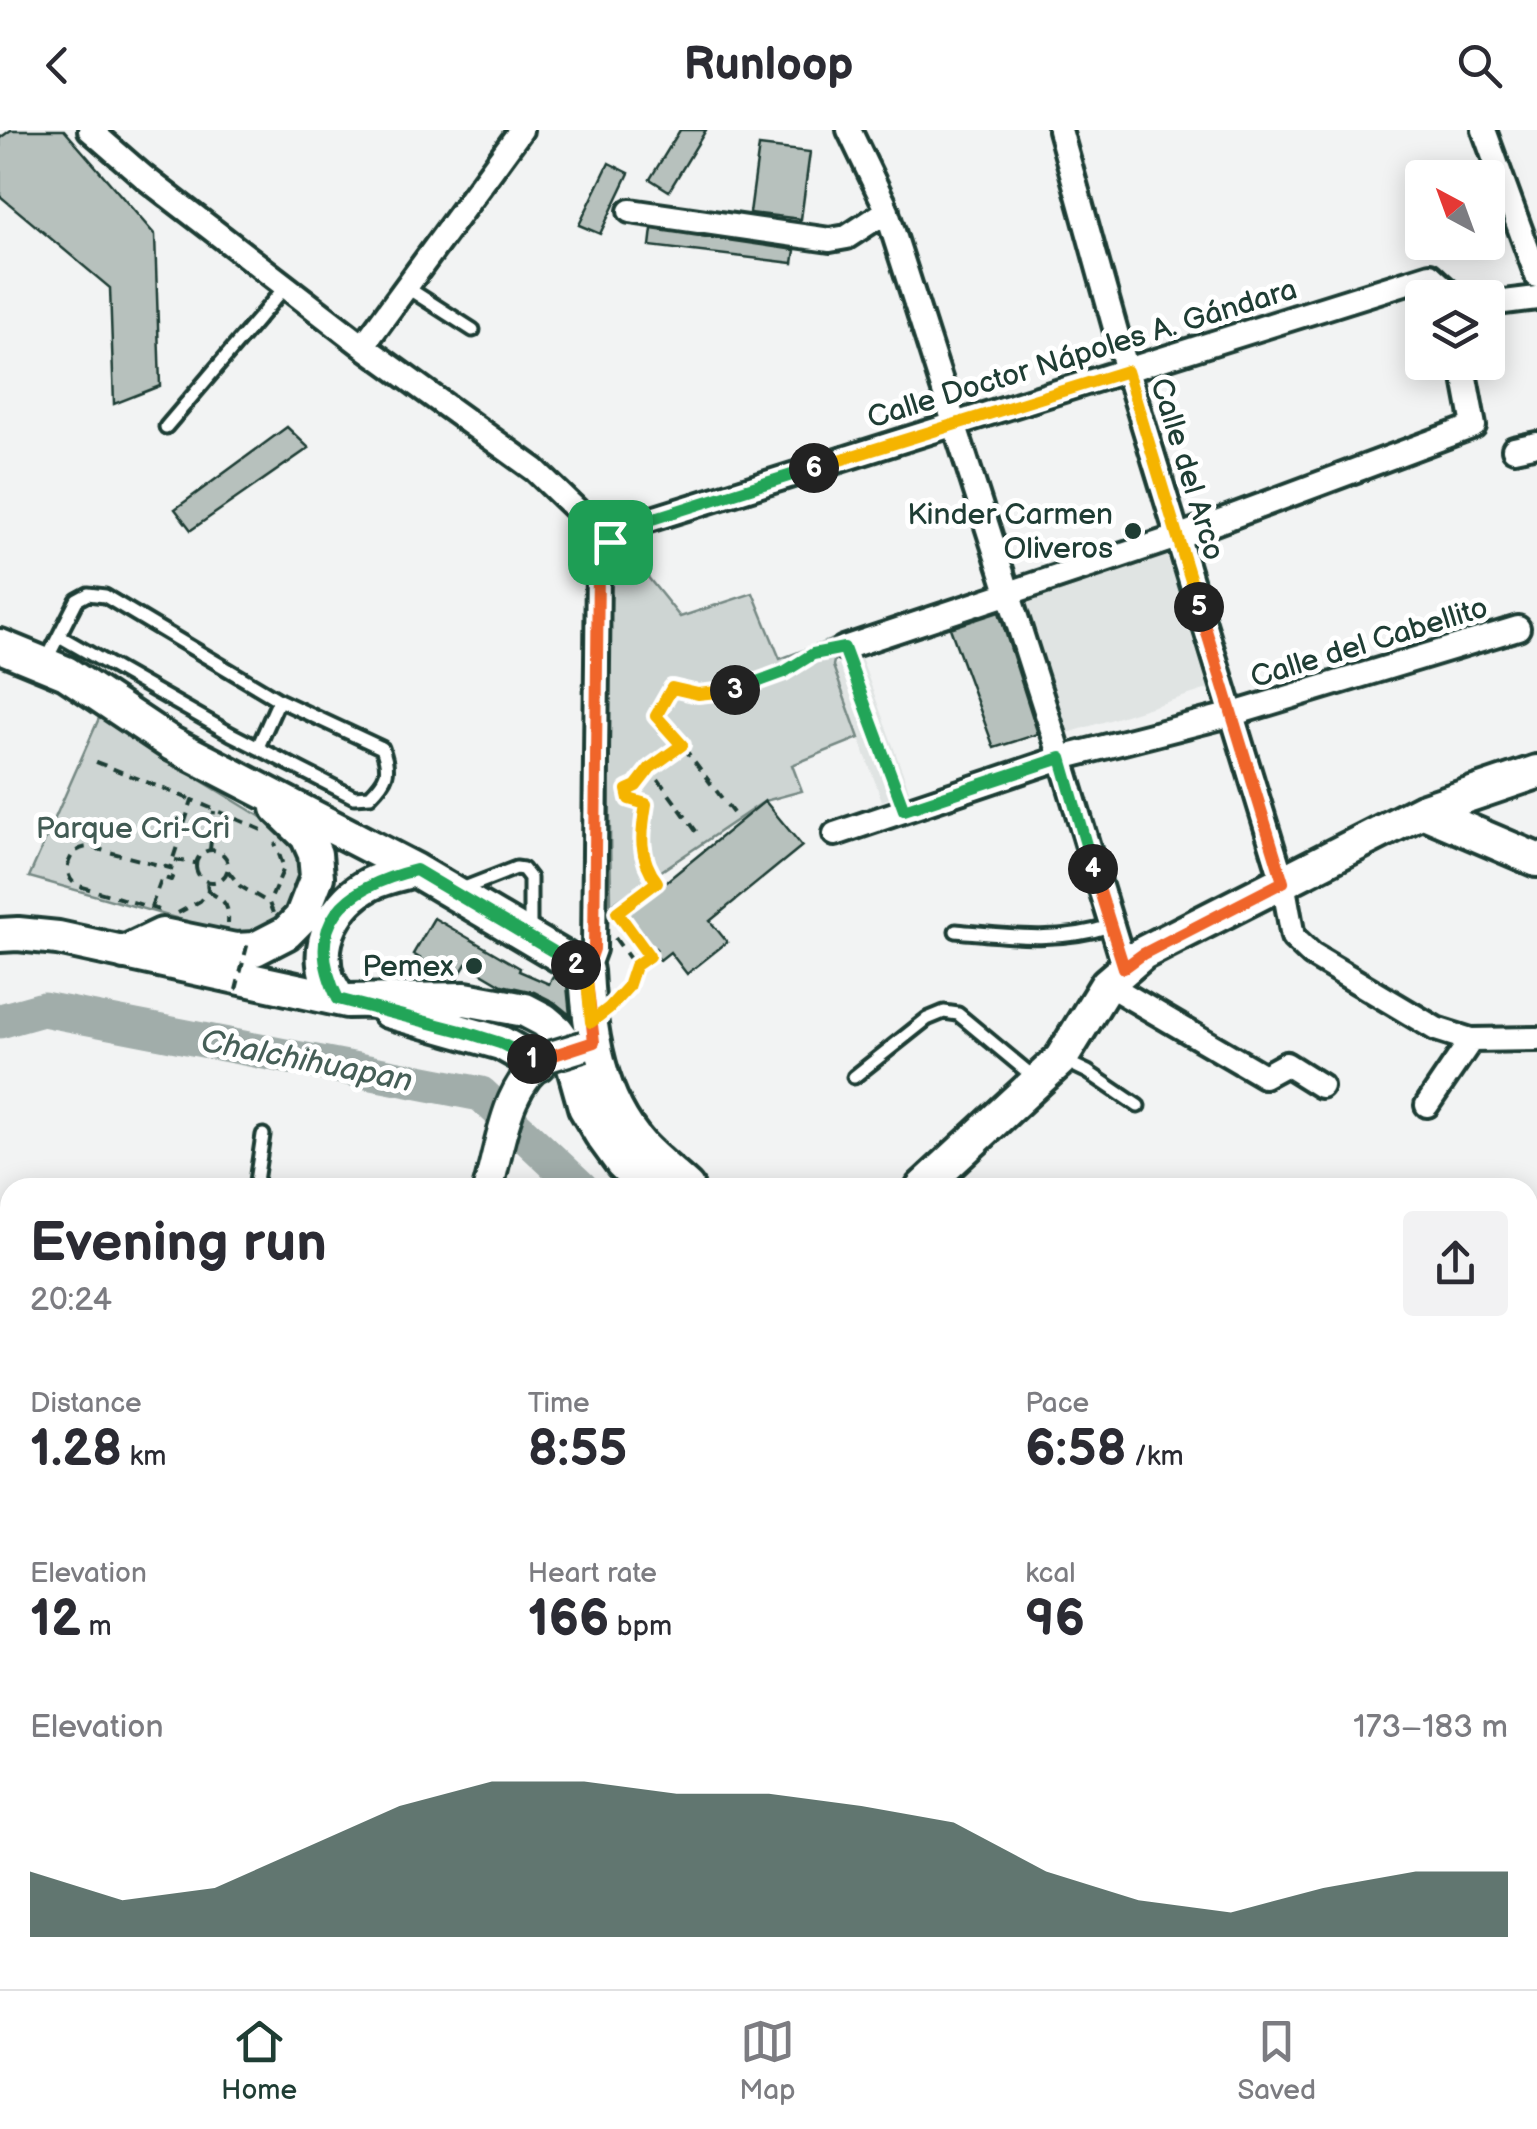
<!DOCTYPE html>
<html lang="en">
<head>
<meta charset="utf-8">
<style>
	body { margin:0; font-family:"Balsamiq Sans",sans-serif; background:#f2f2f3; color:#2b2b33; height:100vh; display:flex; flex-direction:column; font-size:38px; white-space:nowrap }
	* { box-sizing:border-box; margin:0 }
	p { font-size:32px; color:#7c7c81 }
	.icon { flex:none; width:55px; height:55px; fill:none; stroke:currentColor; stroke-width:2; stroke-linecap:round; stroke-linejoin:round }
	.map { position:relative; flex:1; overflow:hidden }
	.side { position:absolute; left:0px; top:1048px; width:1538px; height:812px; display:flex; flex-direction:column; background:#fff; border-radius:30px 30px 0 0; box-shadow:0 5px 25px #0003 }
	.side>* { flex:none }
	.needle { width:65px; rotate:319deg }
	.buttons { position:absolute; left:1405px; top:30px; display:grid; gap:20px }
	.buttons a { display:grid; place-items:center; width:100px; height:100px; border-radius:10px; background:#fff; box-shadow:0 5px 25px #0003; font-size:50px }
	.pin { position:absolute; display:grid; place-items:center; width:85px; height:85px; color:#fff; margin:-42px; border-radius:20px; box-shadow:0 5px 15px #0006 }
	.km { position:absolute; width:50px; height:50px; margin:-25px; border-radius:50%; background:#222; color:#fff; font-size:28px; line-height:50px; text-align:center }
	.round { display:grid; place-items:center; flex:none; width:105px; height:105px; border-radius:10px; background:#f2f2f3 }
	.summary { display:flex; align-items:center; justify-content:space-between; height:170px; padding:0 30px }
	h1 { font-size:55px; font-weight:700; line-height:75px }
	.stats { display:grid; grid-template-columns:repeat(3,1fr); gap:15px; height:170px; padding:10px 30px }
	.stats div { display:grid; align-content:center }
	.stats b { font-size:50px; font-weight:700 }
	.stats small { font-size:28px; font-weight:400 }
	.stats p { font-size:28px }
	.chart { height:280px; padding:20px 30px }
	.chart p { display:flex; justify-content:space-between }
	.chart svg { width:100%; height:180px; margin-top:10px; fill:#1f3d34; opacity:.7 }
	header { display:flex; justify-content:space-between; align-items:center; height:130px; padding:0 30px; background:#fff; font-size:45px; font-weight:700 }
	.tab-bar { display:flex; justify-content:space-around; align-items:center; height:140px; border-top:2px solid #e1e1e2; background:#fff; font-size:28px; color:#7c7c81 }
	.tab-bar a { display:grid; justify-items:center; gap:5px }
	.tab-bar .current { color:#1f3d34 }
	.map>svg:first-child { display:block }
</style>
</head>
<body>
<header><svg class="icon" aria-label="back" viewBox="0 0 24 24"><path d="M15 5l-7 7 7 7"/></svg>Runloop<svg class="icon" aria-label="search" viewBox="0 0 24 24"><circle cx="10" cy="10" r="6"/><path d="M15 15l6 6"/></svg></header>
<div class="map">
<svg width="1537" height="1859" viewBox="0 0 1537 1859">
	<rect width="100%" height="100%" fill="#f2f3f3"/>
	<filter id="ink" filterUnits="userSpaceOnUse"><feTurbulence type="fractalNoise" baseFrequency=".01" numOctaves="2"/><feDisplacementMap in="SourceGraphic" scale="20" xChannelSelector="R" yChannelSelector="G"/><feConvolveMatrix kernelMatrix="1 2 1 2 8 2 1 2 1" color-interpolation-filters="sRGB"/></filter>
	<g filter="url(#ink)">
		<path fill="#e0e4e3" d="M1167 425 1208 559 1065 604 1023 470Z
			M860 525 909 660 882 671 833 536Z
			M531 1850H595L602 1859H520Z"/>
		<path fill="#ced5d3" stroke="#768984" stroke-width="2.5" d="M630 425 680 487 753 463 780 529 839 507 833 536 859 608 792 635 802 661 765 671 611 775 607 462Z
			M100 586 141 614 289 704C293 710 299 718 301 725 312 766 276 796 240 806L29 747Z
			M1528 1343 1536 1346 1537 1344V1592L1531 1588 1528 1592Z
			M10 1787V1850H231L223 1859H0V1795Z
			M384 1850H433L440 1859H392Z"/>
		<g fill="none" stroke-linecap="round" stroke-linejoin="round">
			<path stroke="#a1adaa" stroke-width="35" d="M0 891 43 879 481 964 581 1058
				M1528 1407 1537 1410"/>
		</g>
		<path fill="#b7c1bd" stroke="#1f3d34" stroke-width="2.5" d="M11 0H64L155 105 160 256 114 274 110 158 0 66V8Z
			M680 0H706L669 61 650 49Z
			M759 16 810 22 801 89 750 83Z
			M609 33 629 43 600 104 579 95Z
			M652 99 795 120 793 133 650 116Z
			M287 297 309 318 191 400 175 379Z
			M999 482 1038 604 994 618 950 498Z
			M765 671 802 716 710 791 727 812 687 844 670 822 660 830 624 786Z
			M434 788 520 838 519 841 549 854 553 847 567 855 570 885 554 872 534 862 502 855 466 834 457 849H454L413 824Z"/>
		<g fill="none" stroke-linecap="round" stroke-linejoin="round">
			<defs>
				<path id="service" d="M406 157 473 200
					M166 297 286 156
					M46 531 77 470 88 464 105 466 279 570 382 618C391 642 387 649 370 666L354 667 231 604 59 506
					M258 617 279 570
					M462 759 516 738 523 739 530 748V803
					M956 801C1009 806 1059 813 1110 796
					M1065 931 1088 942 1138 976
					M854 947 927 889 944 882 958 884 1035 948
					M255 1058 263 1005"/>
				<path id="pedestrian" d="M229 1859 237 1850"/>
				<path id="minor" d="M90 0 144 47 363 216 535 340 610 412
					M849 0 884 73 1061 628 1125 838
					M1060 0 1127 241 1283 752 1293 807 1312 825 1436 899 1471 910 1537 909
					M1484 0 1537 146
					M630 81 830 110 847 107 887 81
					M1488 174 1537 168
					M363 216 521 0
					M1514 319 1537 314
					M844 518 1177 407 1474 296 1462 232
					M835 704 1061 628 1233 584 1518 498
					M586 841 594 819 598 437 610 412 633 395 1430 145 1455 168
					M1107 854 1264 946 1286 934 1321 956
					M1427 975 1471 910
					M0 1136H10
					M0 1336 10 1343
					M0 1385 10 1382
					M301 1850V1859"/>
				<path id="tertiary" d="M488 1058C502 1012 504 956 548 927
					M0 1781 10 1773
					M664 1850 674 1859
					M750 1859 762 1850"/>
				<path id="secondary" d="M0 516 66 543 172 614 415 740 586 841C589 903 599 969 641 1016 655 1031 672 1044 687 1058
					M1422 681 1537 730
					M0 805 18 804 58 808 347 871 465 869 525 880 544 890 557 901 568 916 585 977 601 1004 622 1033 648 1058
					M124 823 162 805 235 820 255 819 286 803 301 788 317 747 315 724 307 706 278 678
					M338 869C335 862 330 855 327 848 315 811 337 771 370 754 384 747 400 744 415 740
					M388 881 501 913 538 934
					M922 1058 1061 929 1107 854 1143 823 1422 681 1537 642
					M1528 1224 1537 1226
					M1468 1850 1479 1859"/>
			</defs>
			<use href="#service" stroke="#1f3d34" stroke-width="19"/>
			<use href="#pedestrian" stroke="#1f3d34" stroke-width="25"/>
			<use href="#minor" stroke="#1f3d34" stroke-width="30"/>
			<use href="#tertiary" stroke="#1f3d34" stroke-width="35"/>
			<use href="#secondary" stroke="#1f3d34" stroke-width="40"/>
			<path stroke="#1f3d34" stroke-width="4" stroke-dasharray="10 8" stroke-linecap="butt" d="M850 535 897 662
				M682 615 650 638 701 708
				M96 632 192 670
				M733 683 682 615 656 586 672 558 698 564 737 560 784 542 813 524 823 522
				M210 720 214 681
				M196 736a16 16 0 1 1 32 0a16 16 0 1 1-32 0Z
				M175 730 195 733
				M228 741 240 756 269 773
				M208 761C225 772 229 772 228 794
				M151 777 162 747 171 750 175 740 171 739
				M159 780 76 755C60 743 69 716 90 717L170 738 192 670 262 700
				M178 783 200 771 208 761 207 752
				M273 783 269 773 284 738 275 713
				M615 808 635 836 656 820 651 815
				M649 825 617 782 657 752C638 727 641 704 646 675L629 669 627 660 636 656 650 638
				M613 874 628 857 635 836
				M0 1846 6 1847
				M445 1850 452 1859"/>
			<use href="#service" stroke="#fff" stroke-width="11"/>
			<use href="#pedestrian" stroke="#fff" stroke-width="18"/>
			<use href="#minor" stroke="#fff" stroke-width="22"/>
			<use href="#tertiary" stroke="#fff" stroke-width="28"/>
			<use href="#secondary" stroke="#fff" stroke-width="32"/>
			<defs>
				<path id="tertiary-bridge" d="M548 927 584 916"/>
			</defs>
			<use href="#tertiary-bridge" stroke="#1f3d34" stroke-width="35" stroke-linecap="butt"/>
			<path stroke="#1f3d34" stroke-width="4" stroke-dasharray="10 8" stroke-linecap="butt" d="M236 860 248 812"/>
			<use href="#tertiary-bridge" stroke="#fff" stroke-width="28"/>
		</g>
	</g>
	<g fill="none" stroke-linecap="round" stroke-linejoin="round" filter="url(#ink)">
		<defs>
			<path id="split-1" d="M532 929 538 934 548 927 594 912 586 842 594 819 598 437 610 412"/>
			<path id="split-2" d="M532 929 500 913 465 902 338 869C301 794 345 757 416 740L576 835"/>
			<path id="split-3" d="M576 835 586 842 591 892 609 878 628 857 635 836 649 826 617 782 657 752C638 727 641 704 646 674L629 669 627 660 636 656 650 638 682 615 656 586 672 558 698 564 735 560"/>
			<path id="split-4" d="M735 560 784 542 813 524 844 518 904 680 1061 628 1093 739"/>
			<path id="split-5" d="M1093 739 1124 838 1143 824 1283 752 1199 477"/>
			<path id="split-6" d="M814 338 1127 241 1199 477"/>
			<path id="split-7" d="M610 412 633 395 814 338"/>
		</defs>
		<use href="#split-1" stroke="#fff" stroke-width="20"/>
		<use href="#split-2" stroke="#fff" stroke-width="20"/>
		<use href="#split-3" stroke="#fff" stroke-width="20"/>
		<use href="#split-4" stroke="#fff" stroke-width="20"/>
		<use href="#split-5" stroke="#fff" stroke-width="20"/>
		<use href="#split-6" stroke="#fff" stroke-width="20"/>
		<use href="#split-7" stroke="#fff" stroke-width="20"/>
		<use href="#split-1" stroke="#f0652b" stroke-width="12"/>
		<use href="#split-2" stroke="#22a559" stroke-width="12"/>
		<use href="#split-3" stroke="#f5b400" stroke-width="12"/>
		<use href="#split-4" stroke="#22a559" stroke-width="12"/>
		<use href="#split-5" stroke="#f0652b" stroke-width="12"/>
		<use href="#split-6" stroke="#f5b400" stroke-width="12"/>
		<use href="#split-7" stroke="#22a559" stroke-width="12"/>
	</g>
	<g fill="#1f3d34" stroke="#fff" stroke-width="4">
		<circle cx="1133" cy="401" r="10"/>
		<circle cx="474" cy="836" r="10"/>
	</g>
	<g text-anchor="middle" stroke-width="10" stroke-linejoin="round" paint-order="stroke">
		<g font-size="30" fill="#1f3d34" stroke="#fff">
			<text transform="translate(1082 223) rotate(-17)" y="10">Calle Doctor Nápoles A. Gándara</text>
			<text transform="translate(1188 339) rotate(73)" y="10">Calle del Arco</text>
			<text transform="translate(1369 512) rotate(-17)" y="10">Calle del Cabellito</text>
		</g>
		<g font-size="30" fill="#1f3d34" stroke="#fff" text-anchor="end">
			<text x="1113" y="394">Kinder Carmen<tspan x="1113" dy="34">Oliveros</tspan></text>
			<text x="454" y="846">Pemex</text>
		</g>
		<g font-size="30" fill="#425b54" stroke="#fff">
			<text x="133" y="708">Parque Cri-Cri</text>
		</g>
		<g font-size="32" font-style="italic" fill="#465f57" stroke="#fff">
			<text transform="translate(307 930) rotate(11)" y="11">Chalchihuapan</text>
		</g>
	</g>
</svg>
<div class="buttons">
<a><svg class="needle" viewBox="-14 -14 28 28"><path d="M0-13l5 13h-10z" fill="#e53935"/><path d="M0 13l5-13h-10z" fill="#7c7c81"/></svg></a>
<a><svg class="icon" aria-label="layers" viewBox="0 0 24 24"><path d="M12 4l9 5-9 5-9-5zM3 14l9 5 9-5"/></svg></a>
</div>
<div class="pin" style="left:610px;top:412px;background:#1e9e55"><svg class="icon" aria-label="arrive" viewBox="0 0 24 24"><path d="M6 21V4h12l-3 4 3 4H6"/></svg></div>
<b class="km" style="left:532px;top:929px">1</b>
<b class="km" style="left:576px;top:835px">2</b>
<b class="km" style="left:735px;top:560px">3</b>
<b class="km" style="left:1093px;top:739px">4</b>
<b class="km" style="left:1199px;top:477px">5</b>
<b class="km" style="left:814px;top:338px">6</b>
<section class="side">
<div class="summary"><div><h1>Evening run</h1><p>20:24</p></div><a class="round"><svg class="icon" aria-label="share" viewBox="0 0 24 24"><path d="M12 15V3M7 8l5-5 5 5M5 13v7h14v-7"/></svg></a></div>
<div class="stats">
<div><p>Distance</p><b>1.28<small> km</small></b></div>
<div><p>Time</p><b>8:55</b></div>
<div><p>Pace</p><b>6:58<small> /km</small></b></div>
</div>
<div class="stats">
<div><p>Elevation</p><b>12<small> m</small></b></div>
<div><p>Heart rate</p><b>166<small> bpm</small></b></div>
<div><p>kcal</p><b>96</b></div>
</div>
<div class="chart"><p><span>Elevation</span>173–183 m</p>
<svg viewBox="0 0 160 44" preserveAspectRatio="none"><path d="M0 44V28L10 35L20 32L30 22L40 12L50 6L60 6L70 9L80 9L90 12L100 16L110 28L120 35L130 38L140 32L150 28L160 28V44z"/></svg>
</div>
</section>
</div>
<nav class="tab-bar">
<a class="current"><svg class="icon" aria-label="home" viewBox="0 0 24 24"><path d="M3 11l9-7 9 7M6 9v11h12V9"/></svg>Home</a>
<a><svg class="icon" aria-label="map" viewBox="0 0 24 24"><path d="M3 6l6-2 6 2 6-2v14l-6 2-6-2-6 2zM9 4v14M15 6v14"/></svg>Map</a>
<a><svg class="icon" aria-label="saved" viewBox="0 0 24 24"><path d="M7 4h10v16l-5-4-5 4z"/></svg>Saved</a>
</nav>
</body>
</html>
